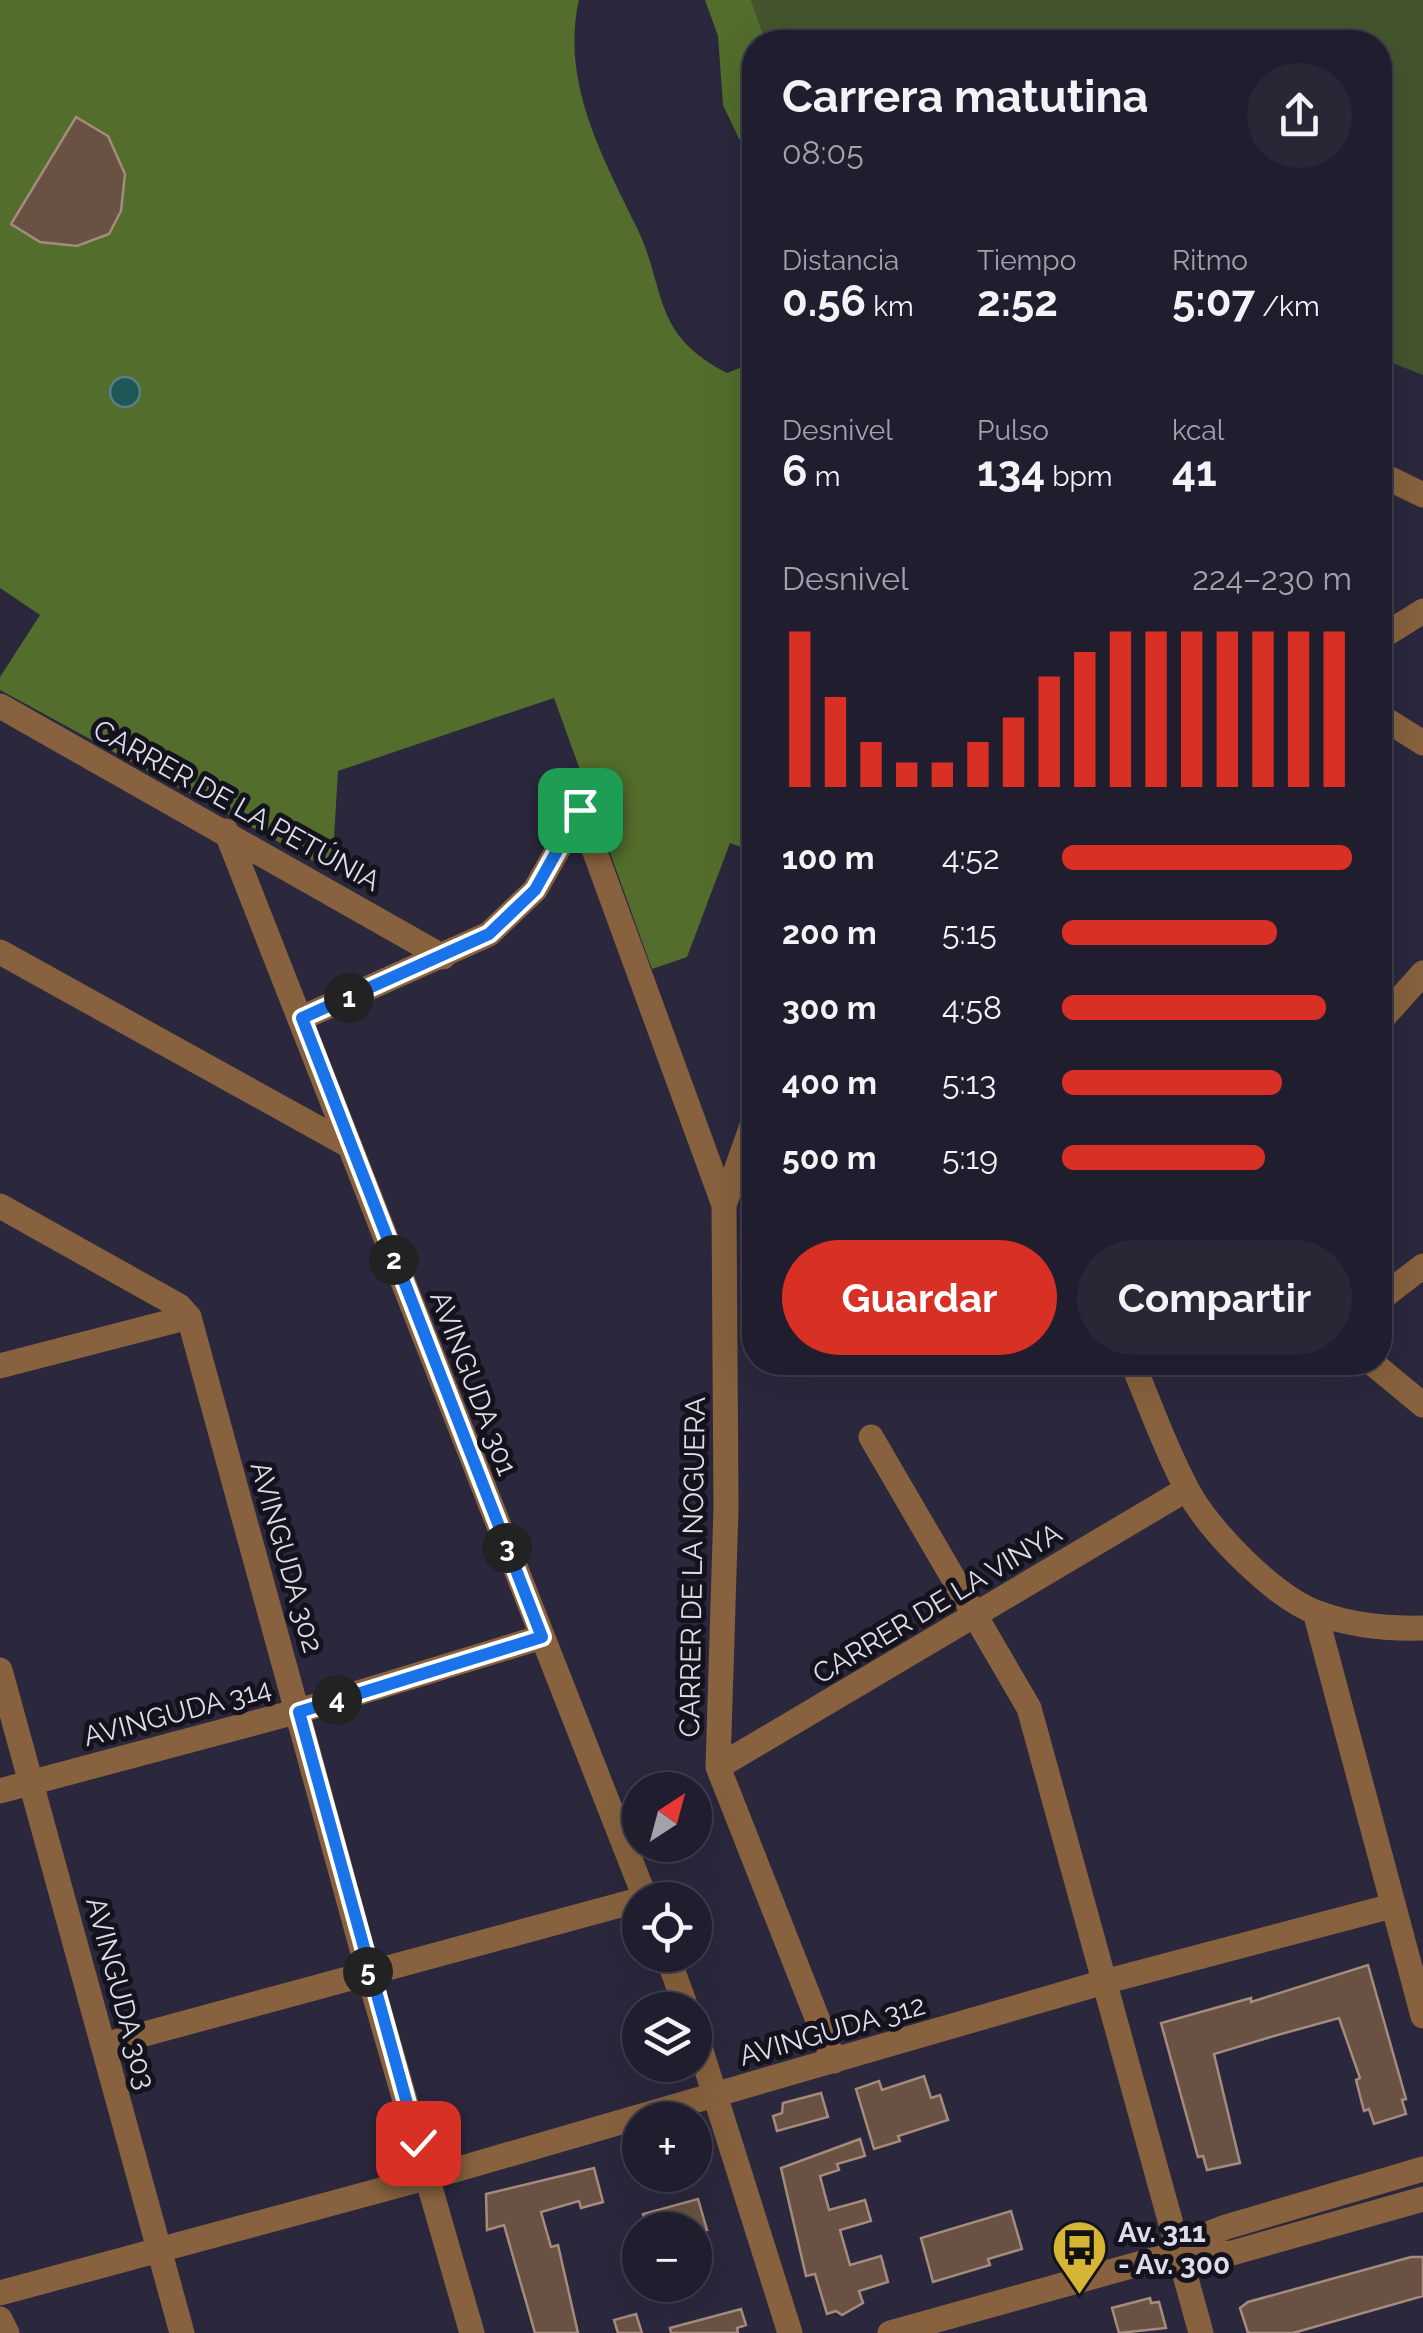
<!DOCTYPE html>
<html lang="es">
<head>
<meta charset="utf-8">
<style>
	body { margin:0; font-family:Raleway,sans-serif; background:#282736; color:#f1f3f6; height:100vh; display:flex; flex-direction:column; font-size:38px; white-space:nowrap }
	* { box-sizing:border-box; margin:0 }
	p { font-size:32px; color:#a2a2aa }
	.icon { flex:none; width:55px; height:55px; fill:none; stroke:currentColor; stroke-width:2; stroke-linecap:round; stroke-linejoin:round }
	.map { position:relative; flex:1; overflow:hidden }
	.drawer { position:absolute; left:742px; top:30px; width:650px; height:1345px; display:flex; flex-direction:column; background:#201e2e; border-radius:40px; box-shadow:0 10px 40px #0002,0 0 0 2px #3d3c4a }
	.drawer>* { flex:none }
	.needle { width:65px; rotate:36deg }
	.fabs { position:absolute; left:622px; top:1772px; display:grid; gap:20px }
	.fabs a { display:grid; place-items:center; width:90px; height:90px; border-radius:50%; background:#201e2e; box-shadow:0 10px 40px #0002,0 0 0 2px #3d3c4a; font-size:50px }
	.pin { position:absolute; display:grid; place-items:center; width:85px; height:85px; color:#fff; margin:-42px; border-radius:20px; box-shadow:0 5px 15px #0006 }
	.km { position:absolute; width:50px; height:50px; margin:-25px; border-radius:50%; background:#222; color:#fff; font-size:28px; line-height:50px; text-align:center }
	.round { display:grid; place-items:center; flex:none; width:105px; height:105px; border-radius:52px; background:#282736 }
	.headline { display:flex; align-items:center; justify-content:space-between; height:170px; padding:0 40px }
	h1 { font-size:45px; font-weight:700; line-height:75px }
	.metrics { display:grid; grid-template-columns:repeat(3,1fr); gap:15px; height:170px; padding:10px 40px }
	.metrics div { display:grid; align-content:center }
	.metrics b { font-size:42px; font-weight:700 }
	.metrics small { font-size:28px; font-weight:400 }
	.metrics p { font-size:28px }
	.chart { height:280px; padding:20px 40px }
	.chart p { display:flex; justify-content:space-between }
	.chart svg { width:100%; height:180px; margin-top:10px; stroke:#d93025; stroke-width:6 }
	.primary-button { display:flex; gap:20px; margin-top:auto; padding:20px 40px }
	.primary-button a { flex:1; height:115px; border-radius:60px; background:#d93025; color:#fff; font-size:40px; font-weight:700; line-height:115px; text-align:center }
	.primary-button a+a { background:#282736; color:#f1f3f6 }
	ul { padding:0 40px; list-style:none; font-size:32px }
	li { display:grid; grid-template-columns:160px 120px 1fr; align-items:center; height:75px }
	li i { height:25px; border-radius:12px; background:#d93025 }
	.map>svg:first-child { display:block }
</style>
</head>
<body>
<div class="map">
<svg width="1423" height="2333" viewBox="0 0 1423 2333">
	<rect width="100%" height="100%" fill="#2b283e"/>
	<path fill="#44552e" d="M751 0H1423V375L1380 358V42H766Z"/>
	<path fill="#526d2c" d="M0 0H579C560 81 603 158 637 228 667 291 651 334 727 373L755 362V852L730 843 687 957 652 969 554 698 338 771 332 871 0 690V677L40 615 0 588Z
		M705 0H751L766 42H755V172L723 105 718 36Z"/>
	<path fill="#1f5757" stroke="#587f83" stroke-width="2.5" d="M110 392a15 15 0 1 1 30 0a15 15 0 1 1-30 0Z"/>
	<path fill="#695243" stroke="#a58b7b" stroke-width="2.5" d="M76 117 108 136 125 174 121 211 109 234 77 246 40 242 11 224Z
		M1368 1965 1406 2099 1402 2100 1406 2114 1374 2124 1369 2109 1364 2111 1356 2080 1360 2078 1339 2018 1274 2036 1214 2054 1240 2163 1207 2170 1203 2156 1198 2157 1161 2023 1251 1998V2002Z
		M924 2076 931 2098 940 2095 948 2120 898 2136 900 2141 874 2149 856 2089 879 2081 882 2090Z
		M821 2093 828 2117 777 2131 773 2116 782 2113 783 2103Z
		M860 2139 865 2156 837 2164 839 2170 820 2176 829 2210 865 2200 871 2221 840 2230 850 2265 881 2256 888 2282 859 2291 863 2303 842 2315 836 2311 827 2314 815 2274 806 2276 781 2168Z
		M594 2168 603 2202 581 2208 579 2201 541 2212 551 2247 558 2245 578 2333H535L504 2225 487 2230 486 2194Z
		M698 2199 707 2230H648L643 2214Z
		M1011 2211 1022 2249 988 2259 990 2265 933 2282 921 2238Z
		M1411 2257H1423V2296L1293 2333H1248L1240 2308 1248 2302Z
		M1150 2298 1151 2303 1159 2302 1166 2328 1119 2333 1112 2308Z
		M741 2309 746 2325 737 2328 738 2333H671L670 2328Z
		M636 2314 642 2333H618L614 2320Z"/>
	<g fill="none" stroke-linecap="round" stroke-linejoin="round">
		<path stroke="#88623e" stroke-width="25" d="M1380 474 1423 495
			M1380 638 1423 611
			M0 706 443 957
			M1380 716 1423 743
			M580 811 724 1205
			M226 831 646 1900
			M0 952 350 1146
			M302 1018 489 934 535 890 580 811
			M1380 1021 1423 973
			M755 1117 724 1205 726 1508 718 1767 834 2061
			M0 1206 179 1306 189 1317 376 2000 472 2333
			M1380 1299 1423 1266
			M1132 1362C1150 1404 1165 1449 1187 1489 1207 1529 1275 1598 1318 1613 1352 1626 1387 1629 1423 1628
			M1371 1362 1423 1405
			M0 1366 189 1317
			M871 1437 1029 1708 1201 2333
			M1315 1612 1423 2016
			M0 1670 182 2333
			M718 1767 1187 1489
			M0 1791 299 1711 542 1637
			M667 1955 687 2010
			M695 2032 790 2333
			M104 2045 646 1898
			M1178 2254 1195 2239 1226 2227 1423 2169
			M0 2293 455 2170 1104 1982 1392 1906
			M0 2319 7 2333
			M890 2333 1160 2258 1232 2253 1423 2199"/>
	</g>
	<g fill="none" stroke-linecap="round" stroke-linejoin="round">
		<defs>
			<path id="route" d="M418 2143 299 1712 542 1637 302 1018 489 934 535 890 580 810"/>
		</defs>
		<use href="#route" stroke="#fff" stroke-width="20"/>
		<use href="#route" stroke="#1a73e8" stroke-width="12"/>
	</g>
	<defs>
		<symbol id="bus-pin" viewBox="-11 -11 22 30"><path d="M0 17L-7.5 6A9.5 9.5 0 1 1 7.5 6Z" fill="#d6b534" stroke="#14121c"/><path d="M-5-6H5V4H4V6H2V4H-2V6H-4V4H-5ZM-3.5-4V0h7V-4ZM-3.5 1.2v1.5H-2V1.2ZM2 1.2v1.5H3.5V1.2Z" fill="#111"/></symbol>
	</defs>
	<g fill-rule="evenodd">
		<use href="#bus-pin" x="1048" y="2216" width="63" height="86"/>
	</g>
	<g text-anchor="middle" stroke-width="10" stroke-linejoin="round" paint-order="stroke">
		<g font-size="28" fill="#dddcea" stroke="#14121c">
			<text transform="translate(237 805) rotate(29)" y="10">CARRER DE LA PETÚNIA</text>
			<text transform="translate(474 1383) rotate(69)" y="10">AVINGUDA 301</text>
			<text transform="translate(287 1557) rotate(74)" y="10">AVINGUDA 302</text>
			<text transform="translate(692 1567) rotate(-89)" y="10">CARRER DE LA NOGUERA</text>
			<text transform="translate(937 1603) rotate(-31)" y="10">CARRER DE LA VINYA</text>
			<text transform="translate(177 1712) rotate(-15)" y="10">AVINGUDA 314</text>
			<text transform="translate(121 1993) rotate(75)" y="10">AVINGUDA 303</text>
			<text transform="translate(832 2030) rotate(-16)" y="10">AVINGUDA 312</text>
		</g>
		<g font-size="28" font-weight="bold" fill="#dddcea" stroke="#14121c" text-anchor="start">
			<text x="1118" y="2242">Av. 311<tspan x="1118" dy="32">- Av. 300</tspan></text>
		</g>
	</g>
</svg>
<div class="fabs">
<a><svg class="needle" viewBox="-14 -14 28 28"><path d="M0-13l5 13h-10z" fill="#e53935"/><path d="M0 13l5-13h-10z" fill="#a2a2aa"/></svg></a>
<a><svg class="icon" aria-label="locate" viewBox="0 0 24 24"><circle cx="12" cy="12" r="6"/><path d="M12 2v4M12 18v4M2 12h4M18 12h4"/></svg></a>
<a><svg class="icon" aria-label="layers" viewBox="0 0 24 24"><path d="M12 4l9 5-9 5-9-5zM3 14l9 5 9-5"/></svg></a>
<a>+</a>
<a>−</a>
</div>
<div class="pin" style="left:580px;top:810px;background:#1e9e55"><svg class="icon" aria-label="arrive" viewBox="0 0 24 24"><path d="M6 21V4h12l-3 4 3 4H6"/></svg></div>
<div class="pin" style="left:418px;top:2143px;background:#d93025"><svg class="icon" aria-label="check" viewBox="0 0 24 24"><path d="M5 12l5 5 9-10"/></svg></div>
<b class="km" style="left:349px;top:998px">1</b>
<b class="km" style="left:394px;top:1260px">2</b>
<b class="km" style="left:507px;top:1548px">3</b>
<b class="km" style="left:337px;top:1700px">4</b>
<b class="km" style="left:368px;top:1972px">5</b>
<section class="drawer">
<div class="headline"><div><h1>Carrera matutina</h1><p>08:05</p></div><a class="round"><svg class="icon" aria-label="share" viewBox="0 0 24 24"><path d="M12 15V3M7 8l5-5 5 5M5 13v7h14v-7"/></svg></a></div>
<div class="metrics">
<div><p>Distancia</p><b>0.56<small> km</small></b></div>
<div><p>Tiempo</p><b>2:52</b></div>
<div><p>Ritmo</p><b>5:07<small> /km</small></b></div>
</div>
<div class="metrics">
<div><p>Desnivel</p><b>6<small> m</small></b></div>
<div><p>Pulso</p><b>134<small> bpm</small></b></div>
<div><p>kcal</p><b>41</b></div>
</div>
<div class="chart"><p><span>Desnivel</span>224–230 m</p>
<svg viewBox="0 0 160 44" preserveAspectRatio="none"><path d="M5 44V6M15 44V22M25 44V33M35 44V38M45 44V38M55 44V33M65 44V27M75 44V17M85 44V11M95 44V6M105 44V6M115 44V6M125 44V6M135 44V6M145 44V6M155 44V6"/></svg>
</div>
<ul>
<li><b>100 m</b>4:52<i style="width:100%"></i></li>
<li><b>200 m</b>5:15<i style="width:74%"></i></li>
<li><b>300 m</b>4:58<i style="width:91%"></i></li>
<li><b>400 m</b>5:13<i style="width:76%"></i></li>
<li><b>500 m</b>5:19<i style="width:70%"></i></li>
</ul>
<div class="primary-button"><a>Guardar</a><a>Compartir</a></div>
</section>
</div>
</body>
</html>
